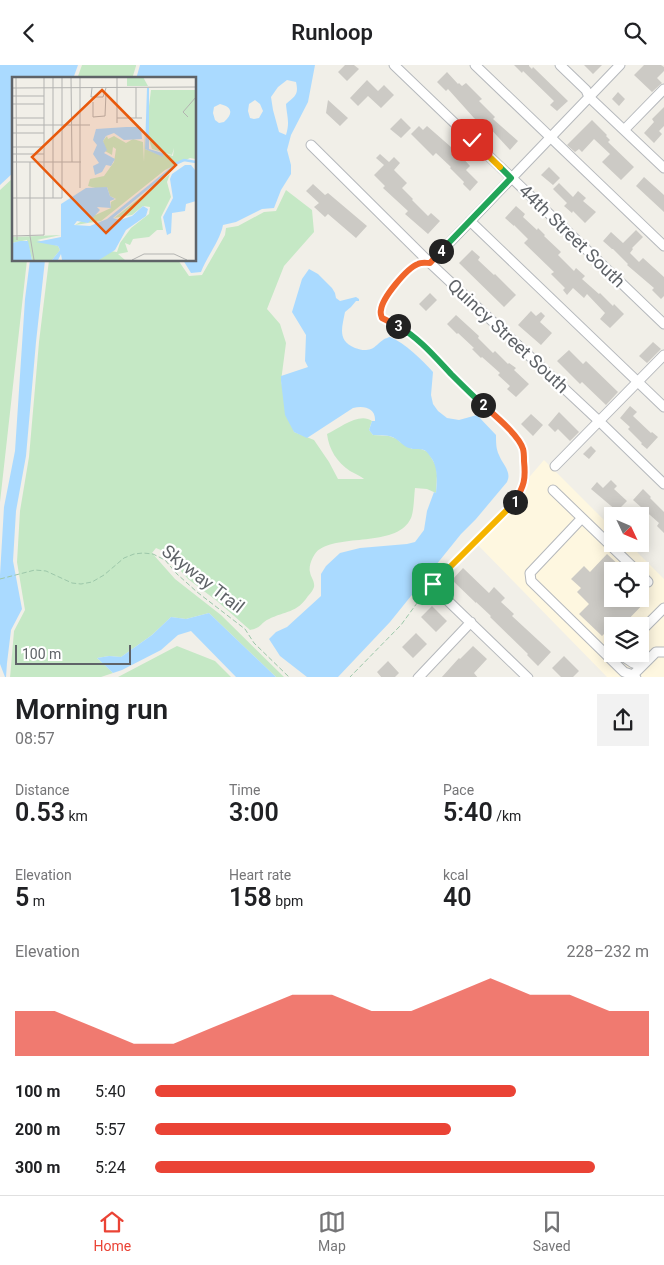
<!DOCTYPE html>
<html lang="en">
<head>
<meta charset="utf-8">
<style>
	body { margin:0; font-family:Roboto,sans-serif; background:#f2f2f2; color:#202124; height:100vh; display:flex; flex-direction:column; font-size:19px; white-space:nowrap }
	* { box-sizing:border-box; margin:0 }
	p { font-size:16px; color:#757577 }
	.icon { flex:none; width:28px; height:28px; fill:none; stroke:currentColor; stroke-width:2; stroke-linecap:round; stroke-linejoin:round }
	.map { position:relative; height:612px; overflow:hidden }
	.details { display:flex; flex-direction:column; background:#fff; flex:1 }
	.details>* { flex:none }
	.needle { width:32px; rotate:134deg }
	.fabs { position:absolute; left:604px; top:442px; display:grid; gap:10px }
	.fabs a { display:grid; place-items:center; width:45px; height:45px; border-radius:0px; background:#fff; box-shadow:0 2px 12px #0003; font-size:25px }
	.scale { position:absolute; left:15px; bottom:12px; width:116px; box-sizing:border-box; padding-left:5px; border:2px solid #5f6368; border-top:0; font-size:14px; line-height:18px; white-space:nowrap; color:#5f6368; -webkit-text-stroke:4px #fff; paint-order:stroke }
	.pin { position:absolute; display:grid; place-items:center; width:42px; height:42px; color:#fff; margin:-21px; border-radius:10px; box-shadow:0 2px 8px #0006 }
	.km { position:absolute; width:25px; height:25px; margin:-12px; border-radius:50%; background:#222; color:#fff; font-size:14px; line-height:25px; text-align:center }
	.round { display:grid; place-items:center; flex:none; width:52px; height:52px; border-radius:0px; background:#f2f2f2 }
	.overview { display:flex; align-items:center; justify-content:space-between; height:85px; padding:0 15px }
	h1 { font-size:28px; font-weight:600; line-height:38px }
	.figures { display:grid; grid-template-columns:repeat(3,1fr); gap:8px; height:85px; padding:5px 15px }
	.figures div { display:grid; align-content:center }
	.figures b { font-size:25px; font-weight:600 }
	.figures small { font-size:14px; font-weight:400 }
	.figures p { font-size:14px }
	.chart { height:140px; padding:10px 15px }
	.chart p { display:flex; justify-content:space-between }
	.chart svg { width:100%; height:90px; margin-top:5px; fill:#ea4335; opacity:.7 }
	ul { padding:0 15px; list-style:none; font-size:16px }
	li { display:grid; grid-template-columns:80px 60px 1fr; align-items:center; height:38px }
	li i { height:12px; border-radius:6px; background:#ea4335 }
	header { display:flex; justify-content:space-between; align-items:center; height:65px; padding:0 15px; background:#fff; font-size:22px; font-weight:600 }
	.dock { display:flex; justify-content:space-around; align-items:center; height:70px; border-top:1px solid #e0e0e0; background:#fff; font-size:14px; color:#757577 }
	.dock a { display:grid; justify-items:center; gap:2px }
	.dock .current { color:#ea4335 }
	.map>svg:first-child { display:block }
</style>
</head>
<body>
<header><svg class="icon" aria-label="back" viewBox="0 0 24 24"><path d="M15 5l-7 7 7 7"/></svg>Runloop<svg class="icon" aria-label="search" viewBox="0 0 24 24"><circle cx="10" cy="10" r="6"/><path d="M15 15l6 6"/></svg></header>
<div class="map">
<svg width="664" height="613" viewBox="0 0 664 613">
	<rect width="100%" height="100%" fill="#f1efe8"/>
	<path fill="#fef7e0" fill-rule="evenodd" d="M544 395 612 463V479H629L664 514V612H607L474 476ZM612 506H640V534H612ZM612 561H640V589H612Z"/>
	<path fill="#c5e8c5" d="M82 0H136V1L132 14H77Z
		M14 112V195H27L0 437V125Z
		M286 125 312 145 314 167 284 201 267 244 280 259 286 278 281 316 294 367 314 375 329 397 338 414H364C361 411 355 409 350 406 337 397 329 385 327 369 340 363 359 347 372 356L369 365 373 370 389 371 397 374 400 377 412 384H421L428 387 436 401 437 410 436 428 427 424 415 423C414 431 414 446 411 453 398 482 344 469 320 484 314 487 308 501 310 507 311 513 315 516 314 522 313 525 311 528 308 531 297 548 285 546 269 554 260 558 262 563 250 565L217 536 188 514 163 486 156 483 152 488 175 514 221 550 284 612H276L209 548 186 554 171 552 152 570 121 592 109 591 97 593 113 608 98 613H10L14 566 25 545 17 497 20 446 29 392 39 277 49 195H109L119 197 121 195H178L189 211 202 210 225 170 226 163 238 161 264 147 276 146Z
		M177 581 215 596 231 612H118Z"/>
	<path fill="#aadaff" fill-rule="evenodd" d="M0 0H78L73 14H14V107L0 120Z
		M140 0H315L308 37 291 70 287 85 291 100V109L281 125 274 143 262 144 236 157 223 160C220 176 207 191 201 207L191 208 183 195H195V14H136ZM287 15 296 17C299 30 295 31 286 39 287 52 290 57 286 70L279 67 273 45 271 32 278 22ZM255 35 260 39 263 46 259 53 254 54 250 53 248 46 249 39ZM220 39C233 42 233 49 224 57L219 58 215 55 213 48 214 42Z
		M30 195H45L36 277 26 391 16 446 13 496 22 544 11 565 7 598 6 612H5L0 599V510L4 442 15 386 25 234Z
		M309 204 318 209 332 223 335 228 336 233 340 236 356 232 359 234V236H356L351 242 345 247C342 263 337 275 355 283 361 285 365 286 371 284 376 282 378 278 383 275 384 274 389 272 390 272 405 278 422 295 433 307L431 330 433 339 438 346 447 353 459 355 477 350 496 370C496 377 496 384 499 390 503 400 512 407 507 417L476 454 461 469 390 557 338 612H307L280 591 269 574 276 567 287 562 321 531V509L326 501 340 488 360 483 407 479 415 477 424 465 427 446 434 427 436 428C437 416 438 404 432 394 429 390 428 387 424 385 419 383 414 385 409 383 403 381 401 377 396 374 390 369 380 371 373 370L369 365 372 356H375C376 343 364 340 353 343L307 373 294 367 285 350 281 316V311L308 302 305 296 306 270 292 247 302 214Z
		M209 548 276 612H236L191 566 178 570 161 585 122 605 113 608 97 593 109 591 121 592 152 570 171 552 186 554Z"/>
	<path fill="#cccac5" d="M345 0H354L359 4 347 16 338 7Z
		M514 0H529V1L532 4 533 2 568 36 557 46 550 40 554 36 523 6 522 8Z
		M584 0H602L593 9Z
		M644 0H661L664 2V6L657 13 662 18 652 27 634 10Z
		M447 7 458 19 459 18 462 21 466 18 482 34 479 36 495 52 493 54 518 76 510 85 487 60 484 62 474 53 448 24 446 26 437 17Z
		M367 15 378 26 384 20 394 30 381 43 368 31 358 41 350 33Z
		M618 27 625 34 619 41 612 34Z
		M328 35 348 53 340 61 326 48Z
		M664 42V61L659 66 662 69 654 78 644 68 654 57 652 54Z
		M401 53 411 63 401 73 390 64Z
		M592 55 607 70 606 71 610 75 608 77 634 102 621 115 602 97 610 89 594 74 582 87 579 84 575 87 567 80Z
		M419 61 423 65 427 61 459 89 470 101 466 105 478 117 470 126 463 119 464 117 450 103 451 102 436 88 433 91 411 69Z
		M380 89 389 97 394 92 400 98 394 105 407 118 402 123 413 134 412 135 428 151 431 148 440 156 428 169 405 149 408 146 383 123 385 121 374 110 384 100 376 93Z
		M549 102 560 113 553 120 541 110Z
		M644 112 664 130V147L636 121Z
		M559 118 573 132 578 126 586 133 583 136 596 147 585 158 573 146 572 148 564 141 567 138 553 124Z
		M313 119 325 130 328 128 367 161 356 173 328 149 325 152 314 142 319 138 306 126Z
		M516 141 525 149 523 152 537 165 538 163 545 170 544 171 561 187 558 190 574 206 576 203 585 211 582 214 599 229 600 228 613 241 614 239 624 249 610 263 600 254 605 248 587 229 584 233 573 223 567 230 563 225 565 223 551 209 554 207 524 178 528 174 514 160V161L505 153Z
		M636 165 643 172 632 183 633 184 630 188 639 197 643 193 664 212V231L661 234 652 225 654 223 627 200 628 199 613 184H612L603 176 611 167 623 178Z
		M472 185 480 192 478 195 494 210 495 209 516 230 504 242 459 198Z
		M430 228 437 235 426 246 419 239Z
		M531 246 536 251 541 247 545 251 540 257 552 268 541 280 518 260Z
		M456 250 479 271 478 273 493 288 495 286 508 299 509 298 516 303 514 305 529 319 516 332 507 324 510 321 498 310 500 308 482 292 481 293 472 284 474 283 458 268 457 269 447 259Z
		M653 277 661 284 647 298 639 291Z
		M569 285 583 299 586 296 618 327 606 340 582 317 580 319 557 296Z
		M630 341 637 347 633 351 651 368 652 367 658 372 647 384 641 379 642 378 628 364 630 362 620 353Z
		M559 347 579 367 570 376 558 364 555 367 548 360Z
		M531 349 543 360 533 371 521 359Z
		M591 381 596 386 589 394 583 389Z
		M611 415 617 421 614 424 627 436 617 446 591 424 597 417 603 423Z
		M643 424 651 432 650 433 664 447V468L657 461 659 458 633 435Z
		M607 489 625 506H612V534H648L622 561H612L602 571 579 549 589 539 577 527 581 523 571 514 584 501 590 507Z
		M463 503 489 528 494 522 505 533 501 537 514 549 512 551 551 587 538 601 527 590 528 589 490 552 491 551 476 537V538L452 515Z
		M432 541 447 556 436 567 421 552Z
		M416 568 427 579 413 593 402 582Z
		M473 581 487 594 474 608 478 613H441L459 593 460 594Z
		M564 591 579 606 572 613H562L552 603Z
		M388 596 399 608 394 613H382L377 607Z"/>
	<g fill="none" stroke-linecap="round" stroke-linejoin="round">
		<defs>
			<path id="minor" d="M394 0 664 259
				M475 0 664 181
				M560 0 586 25 589 32 664 103
				M624 65 664 24
				M311 80 430 198 599 356 664 419
				M470 156 664 342
				M430 198 620 0
				M555 401 664 290
				M553 425 582 453
				M640 509 648 517
				M446 534 528 613
				M640 567 664 543
				M624 589V592L633 598 642 601 633 610 636 613
				M642 601 656 587H664
				M633 610 624 607 531 516 530 508 582 453 637 506
				M418 613 471 557"/>
		</defs>
		<use href="#minor" stroke="#b5b8bc" stroke-width="11"/>
		<path stroke="#9cc7a9" stroke-width="1" stroke-dasharray="5 2.5" stroke-linecap="butt" d="M0 514 35 505 46 506 72 518 81 519 92 517 104 510 124 493 134 489 143 488 153 489 165 495 177 509 197 527 245 564 254 578 290 613
			M349 613 401 560 420 534 433 519 514 438 523 423 525 411 523 384 517 374 506 361 462 320 431 288 409 268 382 253 380 246 382 239 395 219 405 208 419 198"/>
		<use href="#minor" stroke="#fff" stroke-width="9"/>
	</g>
	<g fill="none" stroke-linecap="round" stroke-linejoin="round">
		<defs>
			<path id="split-1" d="M433 519 515 437"/>
			<path id="split-2" d="M483 340C494 350 519 370 523 384 524 387 524 392 524 396 526 415 524 420 515 437"/>
			<path id="split-3" d="M398 261C419 273 435 292 451 309 462 320 472 330 483 340"/>
			<path id="split-4" d="M398 261 382 253C381 250 380 248 381 245 382 233 407 203 418 199 421 197 426 198 430 198L441 186"/>
			<path id="split-5" d="M441 186 511 113 500 102"/>
			<path id="split-6" d="M472 75 500 102"/>
		</defs>
		<use href="#split-1" stroke="#fff" stroke-width="10"/>
		<use href="#split-2" stroke="#fff" stroke-width="10"/>
		<use href="#split-3" stroke="#fff" stroke-width="10"/>
		<use href="#split-4" stroke="#fff" stroke-width="10"/>
		<use href="#split-5" stroke="#fff" stroke-width="10"/>
		<use href="#split-6" stroke="#fff" stroke-width="10"/>
		<use href="#split-1" stroke="#f5b400" stroke-width="6"/>
		<use href="#split-2" stroke="#f0652b" stroke-width="6"/>
		<use href="#split-3" stroke="#22a559" stroke-width="6"/>
		<use href="#split-4" stroke="#f0652b" stroke-width="6"/>
		<use href="#split-5" stroke="#22a559" stroke-width="6"/>
		<use href="#split-6" stroke="#f5b400" stroke-width="6"/>
	</g>
	<g text-anchor="middle" stroke-width="4.5" stroke-linejoin="round" paint-order="stroke">
		<g font-size="18" fill="#5f6368" stroke="#fff">
			<text transform="translate(572 171) rotate(44)" y="6">44th Street South</text>
			<text transform="translate(508 271) rotate(43)" y="6">Quincy Street South</text>
			<text transform="translate(203 514) rotate(38)" y="6">Skyway Trail</text>
		</g>
	</g>
	<g transform="translate(12 12)">
		<rect width="184" height="184" fill="#f1efe8"/>
		<path d="M115 0H131L136 9H115ZM139 13H184V82L178 81 153 93 89 144 63 148 70 144 76 146 79 140 99 131V125L104 122 98 119 95 110 87 112 76 109 78 102 92 99 102 85 104 72 101 70 100 78 93 74 91 64 95 59 96 62 102 59 114 66 121 62 131 65 132 85 133 49V72L151 79V76L161 79 162 71 160 78 140 72 138 66 135 45ZM158 97 155 105 159 120 149 140 151 153H145L137 160 121 162 118 168 113 166 116 175 106 177 113 183H87L98 174 105 175 108 166 119 151 137 137 138 130 131 129 120 138 102 141ZM49 158 25 163 46 169 48 173 40 183H20L15 163 0 166V160Z" fill="#c5e8c5"/>
		<path d="M135 11H137V72L151 76V80L133 72ZM114 50H129L130 62 112 63 102 56 94 59 91 64 95 73 92 76 103 82 99 89 94 88 90 95 83 98 81 89 87 86 81 77 85 68 81 63 84 52ZM163 87 156 96 101 141 108 143 120 139 131 129 136 132 134 139 114 153 103 173 87 183H50L49 177 46 183H40L48 173 46 169 24 165 49 160V127L74 111 95 110 98 119 103 122 98 124 99 131 85 130 88 133 76 146 65 144 62 148 78 149 95 142ZM173 88H179L183 93 184 124 174 127 173 134 160 136 159 156 155 158 151 140 161 121 158 102 160 97ZM8 164H16L20 183H0V166Z" fill="#aadaff"/>
		<path fill="none" stroke="#aadaff" stroke-width="2.5" d="M163 87 172 83 184 85"/>
		<path fill="none" stroke="#b3b3b1" stroke-width="1" d="M4 0 5 163M41 0V121M59 0 60 85M68 0V111M105 0V46M0 11 184 10M80 11 79 20H91L94 11M0 19H32M81 25V40L93 39 94 16M0 27H32M176 40 171 35 184 20M0 41H32M105 41H130M124 41V10M4 48H78M0 56H32M0 70H32M0 77H32M0 85H69M18 85V159L22 183M0 121H50V0M0 159 32 158V0M120 183 132 177H162L175 183"/>
		<path fill="#e8590c" fill-opacity="0.15" stroke="#e8590c" stroke-width="2.5" d="M90 13 164 88 94 156 20 80Z"/>
		<rect width="184" height="184" fill="none" stroke="#5f6368" stroke-width="2.5"/>
	</g>
</svg>
<div class="fabs">
<a><svg class="needle" viewBox="-14 -14 28 28"><path d="M0-13l5 13h-10z" fill="#e53935"/><path d="M0 13l5-13h-10z" fill="#757577"/></svg></a>
<a><svg class="icon" aria-label="locate" viewBox="0 0 24 24"><circle cx="12" cy="12" r="6"/><path d="M12 2v4M12 18v4M2 12h4M18 12h4"/></svg></a>
<a><svg class="icon" aria-label="layers" viewBox="0 0 24 24"><path d="M12 4l9 5-9 5-9-5zM3 14l9 5 9-5"/></svg></a>
</div>
<div class="scale">100 m</div>
<div class="pin" style="left:433px;top:519px;background:#1e9e55"><svg class="icon" aria-label="arrive" viewBox="0 0 24 24"><path d="M6 21V4h12l-3 4 3 4H6"/></svg></div>
<div class="pin" style="left:472px;top:75px;background:#d93025"><svg class="icon" aria-label="check" viewBox="0 0 24 24"><path d="M5 12l5 5 9-10"/></svg></div>
<b class="km" style="left:515px;top:437px">1</b>
<b class="km" style="left:483px;top:340px">2</b>
<b class="km" style="left:398px;top:261px">3</b>
<b class="km" style="left:441px;top:186px">4</b>
</div>
<section class="details">
<div class="overview"><div><h1>Morning run</h1><p>08:57</p></div><a class="round"><svg class="icon" aria-label="share" viewBox="0 0 24 24"><path d="M12 15V3M7 8l5-5 5 5M5 13v7h14v-7"/></svg></a></div>
<div class="figures">
<div><p>Distance</p><b>0.53<small> km</small></b></div>
<div><p>Time</p><b>3:00</b></div>
<div><p>Pace</p><b>5:40<small> /km</small></b></div>
</div>
<div class="figures">
<div><p>Elevation</p><b>5<small> m</small></b></div>
<div><p>Heart rate</p><b>158<small> bpm</small></b></div>
<div><p>kcal</p><b>40</b></div>
</div>
<div class="chart"><p><span>Elevation</span>228–232 m</p>
<svg viewBox="0 0 160 44" preserveAspectRatio="none"><path d="M0 44V22L10 22L20 30L30 38L40 38L50 30L60 22L70 14L80 14L90 22L100 22L110 14L120 6L130 14L140 14L150 22L160 22V44z"/></svg>
</div>
<ul>
<li><b>100 m</b>5:40<i style="width:73%"></i></li>
<li><b>200 m</b>5:57<i style="width:60%"></i></li>
<li><b>300 m</b>5:24<i style="width:89%"></i></li>
</ul>
</section>
<nav class="dock">
<a class="current"><svg class="icon" aria-label="home" viewBox="0 0 24 24"><path d="M3 11l9-7 9 7M6 9v11h12V9"/></svg>Home</a>
<a><svg class="icon" aria-label="map" viewBox="0 0 24 24"><path d="M3 6l6-2 6 2 6-2v14l-6 2-6-2-6 2zM9 4v14M15 6v14"/></svg>Map</a>
<a><svg class="icon" aria-label="saved" viewBox="0 0 24 24"><path d="M7 4h10v16l-5-4-5 4z"/></svg>Saved</a>
</nav>
</body>
</html>
